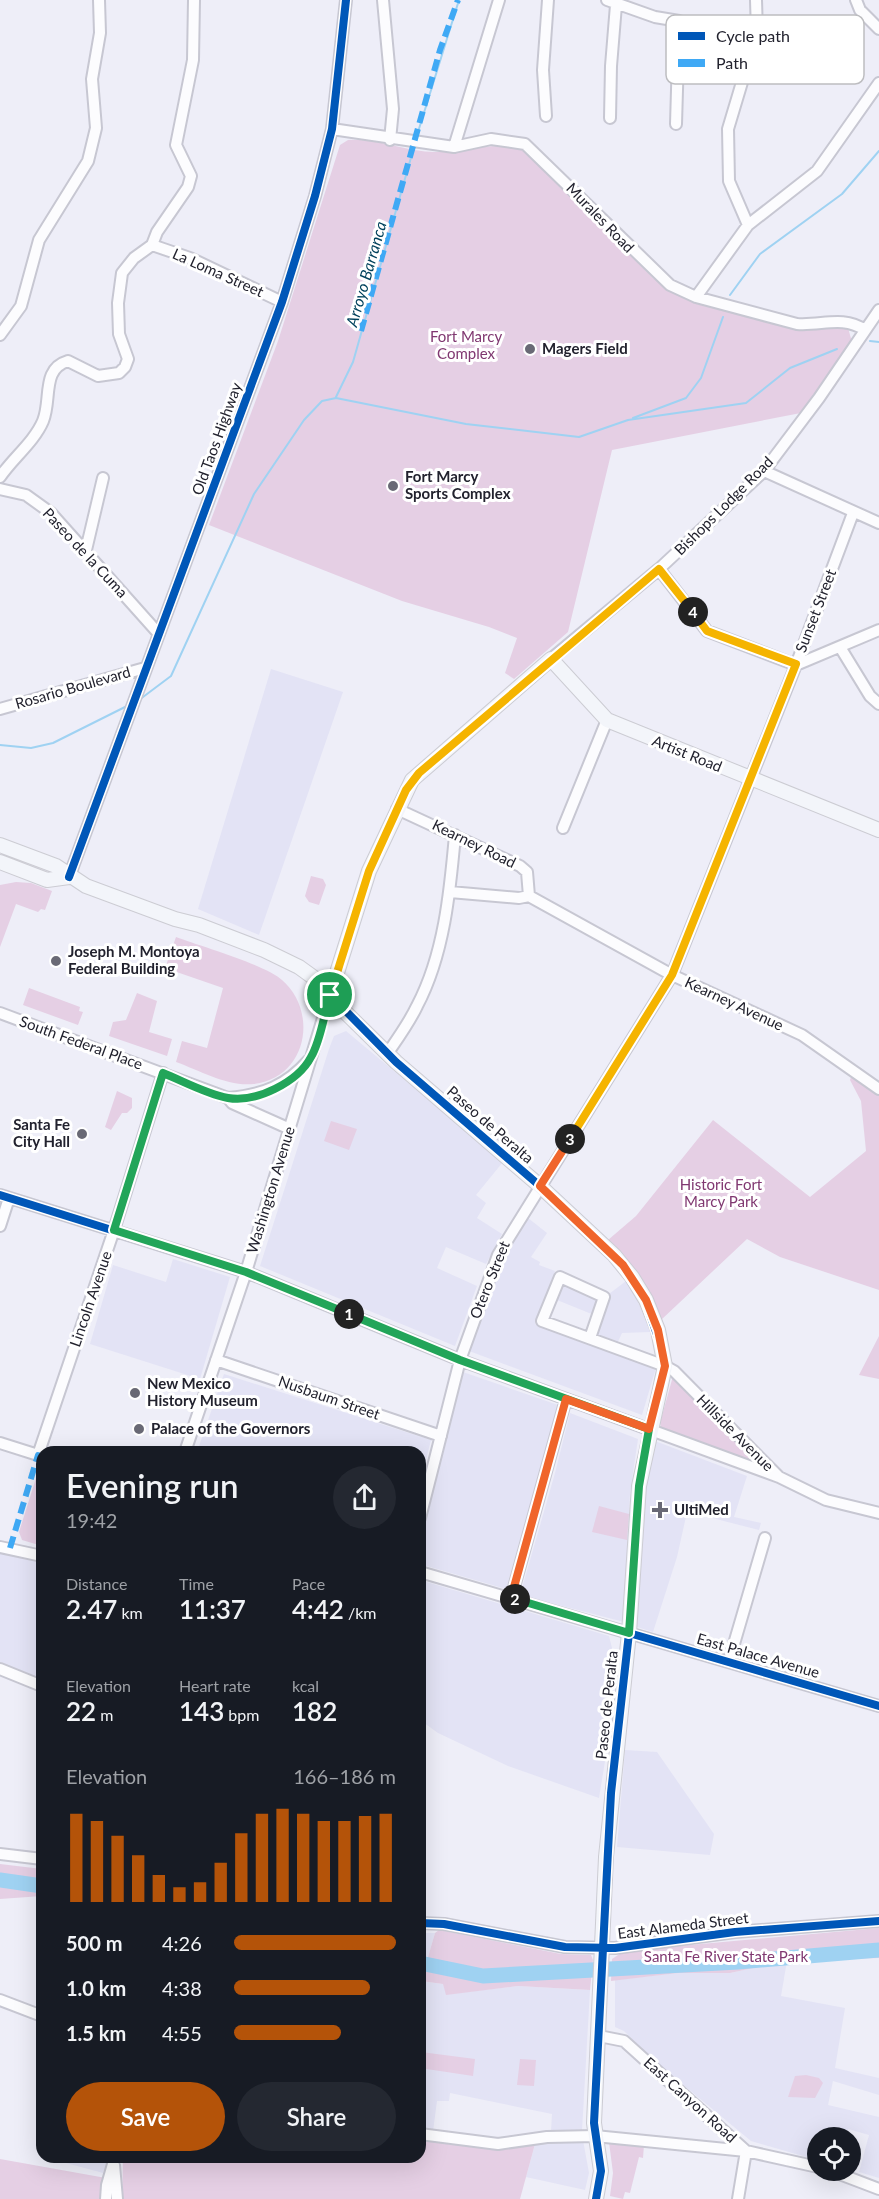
<!DOCTYPE html>
<html lang="en">
<head>
<meta charset="utf-8">
<style>
	body { margin:0; font-family:Lato,sans-serif; background:#242831; color:#f1f3f6; height:100vh; display:flex; flex-direction:column; font-size:22px; white-space:nowrap }
	* { box-sizing:border-box; margin:0 }
	p { font-size:20px; color:#9ea1a6 }
	.icon { flex:none; width:33px; height:33px; fill:none; stroke:currentColor; stroke-width:2; stroke-linecap:round; stroke-linejoin:round }
	.map { position:relative; flex:1; overflow:hidden }
	.sheet { position:absolute; left:36px; top:1446px; width:390px; height:717px; display:flex; flex-direction:column; background:#171b24; border-radius:18px; box-shadow:0 6px 24px #0002 }
	.sheet>* { flex:none }
	.fabs { position:absolute; left:807px; top:2127px; display:grid; gap:12px }
	.fabs a { display:grid; place-items:center; width:54px; height:54px; border-radius:50%; background:#171b24; box-shadow:0 6px 24px #0002; font-size:30px }
	.pin { position:absolute; display:grid; place-items:center; width:51px; height:51px; color:#fff; margin:-26px; border:3px solid #fff; border-radius:50%; box-shadow:0 2px 6px #0007 }
	.km { position:absolute; width:30px; height:30px; margin:-15px; border-radius:50%; background:#222; color:#fff; font-size:16px; line-height:30px; text-align:center }
	.round { display:grid; place-items:center; flex:none; width:63px; height:63px; border-radius:32px; background:#242831 }
	.headline { display:flex; align-items:center; justify-content:space-between; height:102px; padding:0 30px }
	h1 { font-size:33px; font-weight:600; line-height:45px }
	.figures { display:grid; grid-template-columns:repeat(3,1fr); gap:9px; height:102px; padding:6px 30px }
	.figures div { display:grid; align-content:center }
	.figures b { font-size:26px; font-weight:600 }
	.figures small { font-size:16px; font-weight:400 }
	.figures p { font-size:16px }
	.chart { height:168px; padding:12px 30px }
	.chart p { display:flex; justify-content:space-between }
	.chart svg { width:100%; height:108px; margin-top:6px; stroke:#b45309; stroke-width:6 }
	.primary-button { display:flex; gap:12px; margin-top:auto; padding:12px 30px }
	.primary-button a { flex:1; height:69px; border-radius:36px; background:#b45309; color:#fff; font-size:24px; font-weight:600; line-height:69px; text-align:center }
	.primary-button a+a { background:#242831; color:#f1f3f6 }
	ul { padding:0 30px; list-style:none; font-size:20px }
	li { display:grid; grid-template-columns:96px 72px 1fr; align-items:center; height:45px }
	li i { height:15px; border-radius:8px; background:#b45309 }
	.map>svg:first-child { display:block }
</style>
</head>
<body>
<div class="map">
<svg width="879" height="2199" viewBox="0 0 879 2199">
	<rect width="100%" height="100%" fill="#eeeef8"/>
	<path fill="#e3e3f5" d="M271 669 343 692 259 935 198 909Z
		M346 1031 503 1162 476 1195 486 1203 477 1218 502 1234 486 1264 446 1247 437 1268 477 1286 455 1346 260 1266 329 1049 334 1036Z
		M528 1218 547 1233 531 1257 540 1262 539 1265 555 1271 535 1324 656 1368 642 1415 469 1351 509 1245Z
		M173 1259 230 1277 200 1379 90 1344 113 1265 166 1282Z
		M626 1281 635 1295 651 1332 622 1333 616 1346 593 1336 605 1297Z
		M564 1282 601 1296 594 1315 557 1300Z
		M463 1372 558 1405 506 1589 420 1564 425 1524Z
		M224 1374 431 1440 420 1484V1452H197Z
		M570 1413 638 1439 630 1493 624 1622 520 1595 555 1473Z
		M655 1441 747 1476 734 1517 761 1523 759 1530 712 1518 713 1511 689 1503 677 1557 653 1632 637 1627 645 1490Z
		M0 1551 42 1562V1679L0 1663Z
		M420 1580 609 1636 612 1648 607 1749 599 1798 508 1766 438 1733 420 1720Z
		M625 1750 657 1752 714 1834 710 1855 617 1847Z
		M420 1933H435L421 1981 443 1984 447 1994 518 1986 590 1990 582 2131H551L552 2114 450 2093 449 2101H437L433 2131 420 2129Z
		M787 1961 781 1996 845 2008 835 2068 879 2078V2095L833 2081 828 2105 879 2117V2178L859 2172 869 2135 848 2129 845 2137 818 2138 817 2160 751 2141 658 2064 624 2031 615 2027V1980L678 1973H730Z
		M583 2140 589 2173 585 2190 526 2177 535 2144Z
		M44 2157H108L103 2173Z"/>
	<path fill="#e5cfe4" d="M348 140C377 138 406 152 435 152 466 153 496 139 526 151L653 278 685 299 796 330C814 333 832 323 848 328L852 342 806 412 612 450 568 632 514 679 505 673 517 638 489 627 402 601 209 525 278 341 340 145Z
		M311 876 323 879 326 885 319 905 309 902 305 896Z
		M16 882 31 883 52 891 45 910 41 909 38 912 16 904 0 947V885Z
		M176 937C200 946 266 965 282 980 319 1012 307 1078 254 1084 228 1087 201 1071 176 1062L182 1041 207 1048 223 988 165 968Z
		M29 988 80 1007 79 1011 83 1012 78 1025 23 1005Z
		M137 993 157 1001 149 1032 172 1039 167 1056 109 1036 113 1022 126 1020Z
		M851 1077 879 1096V1290L780 1257 747 1239 661 1320 633 1267 608 1240 636 1216 713 1120 810 1197 866 1151 861 1101 850 1080Z
		M117 1091 132 1098V1108L127 1113H122L111 1130 105 1127Z
		M331 1121 357 1129 349 1150 324 1141Z
		M879 1336V1379L859 1375Z
		M673 1376 756 1459V1463L661 1427 660 1423Z
		M42 1470V1546L22 1540 19 1532 37 1475Z
		M599 1506 629 1514 627 1540 592 1532Z
		M0 1864 42 1869V1896L0 1899Z
		M879 1928V1958L792 1960 730 1973H678L611 1981 612 1959 624 1951Z
		M439 1930 561 1954 591 1955 593 1960 590 1990 518 1986 446 1995 443 1984 421 1981 435 1933Z
		M421 2052 475 2059 473 2076 420 2068Z
		M520 2059 536 2060 534 2086 517 2085Z
		M806 2075 819 2078 823 2083 815 2098 788 2097 795 2076Z
		M420 2139 502 2150 535 2144 520 2199H122L123 2157H420Z
		M609 2142 644 2145 643 2158 639 2157 630 2193 625 2192 623 2199 610 2196 613 2173Z
		M0 2159 106 2178 104 2199H0Z"/>
	<g fill="none" stroke-linecap="round" stroke-linejoin="round">
		<path stroke="#9fd2f2" stroke-width="2" d="M418 132 459 0
			M730 295 760 254 842 194 879 151
			M870 341 879 342
			M336 397 353 362 412 154
			M633 418 686 398 701 378 723 317
			M139 700 171 676 254 494 304 420 322 401 336 398 466 424 579 437 628 420 746 403 790 368 837 349
			M0 745 31 748 53 743 129 705"/>
		<path stroke="#9fd2f2" stroke-width="15" d="M0 1880 42 1886
			M420 1963 483 1976 738 1962 879 1950"/>
		<defs>
			<path id="minor" d="M383 0 393 109 390 140
				M607 0 655 17 679 21 676 124
				M856 0 860 10 879 29
				M546 116 543 70 548 0
				M610 118 611 66 616 5
				M332 129 454 147 491 139 525 144 670 285 696 297 797 324C822 326 842 315 865 330
				M454 147 499 0
				M748 225 729 181 728 129 757 32 756 0
				M152 245 190 258 282 302
				M696 297 748 225 817 171 879 83
				M0 335 21 306 39 240 88 161 96 128 92 79 100 33 99 0
				M764 471 879 523
				M0 477C13 458 34 442 43 421 52 399 41 369 68 361L98 376 119 373 125 367 128 359 119 334 118 303 122 273 134 258 152 245 157 232 188 187 191 176 176 145 193 60 194 0
				M0 489 26 495 51 513 159 634
				M86 550 103 478
				M659 569 707 631 796 665 879 630
				M840 647 870 696 879 704
				M551 659 659 569 764 471 819 398 879 310
				M0 709 145 668
				M397 809 520 866 527 872 529 896
				M563 828 607 720
				M69 877 282 302 315 196 332 129 346 0
				M450 892 519 898 529 896 672 975 802 1035 879 1089
				M0 1013 228 1098C263 1095 286 1086 309 1060
				M387 1054C398 1038 409 1023 417 1006 444 955 450 892 455 835
				M228 1098 232 1103 290 1129
				M0 1195 246 1272 460 1360 779 1477
				M0 1226 9 1198
				M590 1338 604 1297 560 1277 542 1321 665 1366 674 1371 779 1477 826 1500 879 1513
				M216 1360 441 1436
				M0 1443 38 1455 114 1230 163 1073
				M185 1452 246 1272 330 995
				M420 1518 460 1360 498 1255 672 975 796 665 853 513
				M0 1547 42 1556
				M420 1572 879 1706
				M511 1598 566 1399
				M729 1661 765 1538
				M0 1669 42 1686
				M0 1854 42 1859
				M420 1923 444 1924 565 1947 615 1948 735 1932 879 1921
				M0 2000 42 2016
				M599 2036 624 2041 746 2151
				M420 2134 498 2144 547 2137 595 2136 746 2151 818 2167
				M114 2165 117 2199
				M829 2170 879 2189
				M106 2199 107 2185 115 2157
				M738 2199 746 2151"/>
			<path id="major" d="M0 845 56 866 86 886 175 919 199 925 264 950 299 967 317 980 340 1007 396 1062 540 1186 614 1255 632 1277 646 1300 658 1330 665 1366 639 1486 629 1633 606 1857 594 2123 601 2171 596 2199
				M0 862 47 880 69 877
				M330 995 369 871 412 780 551 659 607 720 879 830"/>
		</defs>
		<use href="#minor" stroke="#c7c7d2" stroke-width="14"/>
		<use href="#major" stroke="#ccccd3" stroke-width="16"/>
		<use href="#minor" stroke="#fcfcfe" stroke-width="10"/>
		<use href="#major" stroke="#f3f5fa" stroke-width="14"/>
		<path stroke="#3fa9f5" stroke-width="6" stroke-dasharray="12 6" stroke-linecap="butt" d="M361 331 440 50 458 0
			M10 1548 38 1455 42 1457"/>
		<defs>
			<path id="cycleway" d="M69 877 282 302 315 196 332 129 346 0
				M330 995 396 1062 540 1186 614 1255 644 1297 663 1352V1378L649 1429 639 1486 629 1633 611 1793 594 2123 601 2171 596 2199
				M0 1195 246 1272 460 1360 649 1429
				M629 1633 879 1706
				M420 1923 444 1924 565 1947 615 1948 735 1932 879 1921"/>
		</defs>
		<use href="#cycleway" stroke="#fff" stroke-width="11"/>
		<use href="#cycleway" stroke="#0057b8" stroke-width="8"/>
	</g>
	<g fill="none" stroke-linecap="round" stroke-linejoin="round">
		<defs>
			<path id="split-1" d="M330 995C324 1014 321 1040 311 1057 298 1082 256 1103 228 1098 206 1094 183 1081 163 1073L114 1230 246 1272 349 1314"/>
			<path id="split-2" d="M349 1314 460 1360 649 1429 639 1486 629 1633 515 1599"/>
			<path id="split-3" d="M515 1599 511 1598 566 1399 649 1429 665 1366 658 1330 646 1300 623 1265 540 1186 570 1139"/>
			<path id="split-4" d="M570 1139 672 975 796 664 707 631 693 612"/>
			<path id="split-5" d="M330 995 369 871 406 790 419 773 659 569 693 612"/>
		</defs>
		<use href="#split-1" stroke="#fff" stroke-width="12"/>
		<use href="#split-2" stroke="#fff" stroke-width="12"/>
		<use href="#split-3" stroke="#fff" stroke-width="12"/>
		<use href="#split-4" stroke="#fff" stroke-width="12"/>
		<use href="#split-5" stroke="#fff" stroke-width="12"/>
		<use href="#split-1" stroke="#22a559" stroke-width="8"/>
		<use href="#split-2" stroke="#22a559" stroke-width="8"/>
		<use href="#split-3" stroke="#f0652b" stroke-width="8"/>
		<use href="#split-4" stroke="#f5b400" stroke-width="8"/>
		<use href="#split-5" stroke="#f5b400" stroke-width="8"/>
	</g>
	<g fill="#696975" stroke="#fff" stroke-width="2">
		<circle cx="530" cy="349" r="6"/>
		<circle cx="393" cy="486" r="6"/>
		<circle cx="56" cy="961" r="6"/>
		<circle cx="82" cy="1134" r="6"/>
		<circle cx="135" cy="1393" r="6"/>
		<circle cx="139" cy="1429" r="6"/>
		<path d="M657 1501h6v6h6v6h-6v6h-6v-6h-6v-6h6z"/>
	</g>
	<g text-anchor="middle" stroke-width="6" stroke-linejoin="round" paint-order="stroke">
		<g font-size="15" fill="#22222e" stroke="#fff">
			<text transform="translate(600 218) rotate(46)" y="5">Murales Road</text>
			<text transform="translate(218 273) rotate(24)" y="5">La Loma Street</text>
			<text transform="translate(217 439) rotate(-70)" y="5">Old Taos Highway</text>
			<text transform="translate(724 506) rotate(-45)" y="5">Bishops Lodge Road</text>
			<text transform="translate(85 553) rotate(47)" y="5">Paseo de la Cuma</text>
			<text transform="translate(816 611) rotate(-69)" y="5">Sunset Street</text>
			<text transform="translate(73 688) rotate(-16)" y="5">Rosario Boulevard</text>
			<text transform="translate(687 754) rotate(22)" y="5">Artist Road</text>
			<text transform="translate(474 844) rotate(26)" y="5">Kearney Road</text>
			<text transform="translate(734 1004) rotate(25)" y="5">Kearney Avenue</text>
			<text transform="translate(81 1043) rotate(20)" y="5">South Federal Place</text>
			<text transform="translate(490 1125) rotate(41)" y="5">Paseo de Peralta</text>
			<text transform="translate(271 1190) rotate(-73)" y="5">Washington Avenue</text>
			<text transform="translate(490 1280) rotate(-68)" y="5">Otero Street</text>
			<text transform="translate(91 1299) rotate(-71)" y="5">Lincoln Avenue</text>
			<text transform="translate(329 1398) rotate(19)" y="5">Nusbaum Street</text>
			<text transform="translate(735 1433) rotate(45)" y="5">Hillside Avenue</text>
			<text transform="translate(758 1656) rotate(16)" y="5">East Palace Avenue</text>
			<text transform="translate(607 1705) rotate(-84)" y="5">Paseo de Peralta</text>
			<text transform="translate(683 1926) rotate(-7)" y="5">East Alameda Street</text>
			<text transform="translate(690 2100) rotate(42)" y="5">East Canyon Road</text>
		</g>
		<g font-size="15" fill="#803871" stroke="#fff">
			<text x="466" y="342">Fort Marcy<tspan x="466" dy="17">Complex</tspan></text>
			<text x="721" y="1190">Historic Fort<tspan x="721" dy="17">Marcy Park</tspan></text>
			<text x="726" y="1962">Santa Fe River State Park</text>
		</g>
		<g font-size="15" font-weight="bold" fill="#22222e" stroke="#fff" text-anchor="start">
			<text x="542" y="354">Magers Field</text>
			<text x="405" y="482">Fort Marcy<tspan x="405" dy="17">Sports Complex</tspan></text>
			<text x="68" y="957">Joseph M. Montoya<tspan x="68" dy="17">Federal Building</tspan></text>
			<text x="70" y="1130" text-anchor="end">Santa Fe<tspan x="70" dy="17">City Hall</tspan></text>
			<text x="147" y="1389">New Mexico<tspan x="147" dy="17">History Museum</tspan></text>
			<text x="151" y="1434">Palace of the Governors</text>
			<text x="674" y="1515">UltiMed</text>
		</g>
		<g font-size="16" font-style="italic" fill="#00415c" stroke="#fff">
			<text transform="translate(366 274) rotate(-74)" y="6">Arroyo Barranca</text>
		</g>
	</g>
	<rect x="666" y="15" width="198" height="69" rx="9" fill="#fff" stroke="#bdbdc0" stroke-width="1.5"/>
	<rect x="678" y="32" width="27" height="8" fill="#0057b8"/>
	<rect x="678" y="59" width="27" height="8" fill="#3fa9f5"/>
	<g font-size="16" fill="#22222e">
		<text x="716" y="42">Cycle path</text>
		<text x="716" y="69">Path</text>
	</g>
</svg>
<div class="fabs">
<a><svg class="icon" aria-label="locate" viewBox="0 0 24 24"><circle cx="12" cy="12" r="6"/><path d="M12 2v4M12 18v4M2 12h4M18 12h4"/></svg></a>
</div>
<div class="pin" style="left:330px;top:995px;background:#1e9e55"><svg class="icon" aria-label="arrive" viewBox="0 0 24 24"><path d="M6 21V4h12l-3 4 3 4H6"/></svg></div>
<b class="km" style="left:349px;top:1314px">1</b>
<b class="km" style="left:515px;top:1599px">2</b>
<b class="km" style="left:570px;top:1139px">3</b>
<b class="km" style="left:693px;top:612px">4</b>
<section class="sheet">
<div class="headline"><div><h1>Evening run</h1><p>19:42</p></div><a class="round"><svg class="icon" aria-label="share" viewBox="0 0 24 24"><path d="M12 15V3M7 8l5-5 5 5M5 13v7h14v-7"/></svg></a></div>
<div class="figures">
<div><p>Distance</p><b>2.47<small> km</small></b></div>
<div><p>Time</p><b>11:37</b></div>
<div><p>Pace</p><b>4:42<small> /km</small></b></div>
</div>
<div class="figures">
<div><p>Elevation</p><b>22<small> m</small></b></div>
<div><p>Heart rate</p><b>143<small> bpm</small></b></div>
<div><p>kcal</p><b>182</b></div>
</div>
<div class="chart"><p><span>Elevation</span>166–186 m</p>
<svg viewBox="0 0 160 44" preserveAspectRatio="none"><path d="M5 44V8M15 44V11M25 44V17M35 44V25M45 44V33M55 44V38M65 44V36M75 44V28M85 44V16M95 44V8M105 44V6M115 44V8M125 44V11M135 44V11M145 44V9M155 44V8"/></svg>
</div>
<ul>
<li><b>500 m</b>4:26<i style="width:100%"></i></li>
<li><b>1.0 km</b>4:38<i style="width:84%"></i></li>
<li><b>1.5 km</b>4:55<i style="width:66%"></i></li>
</ul>
<div class="primary-button"><a>Save</a><a>Share</a></div>
</section>
</div>
</body>
</html>
